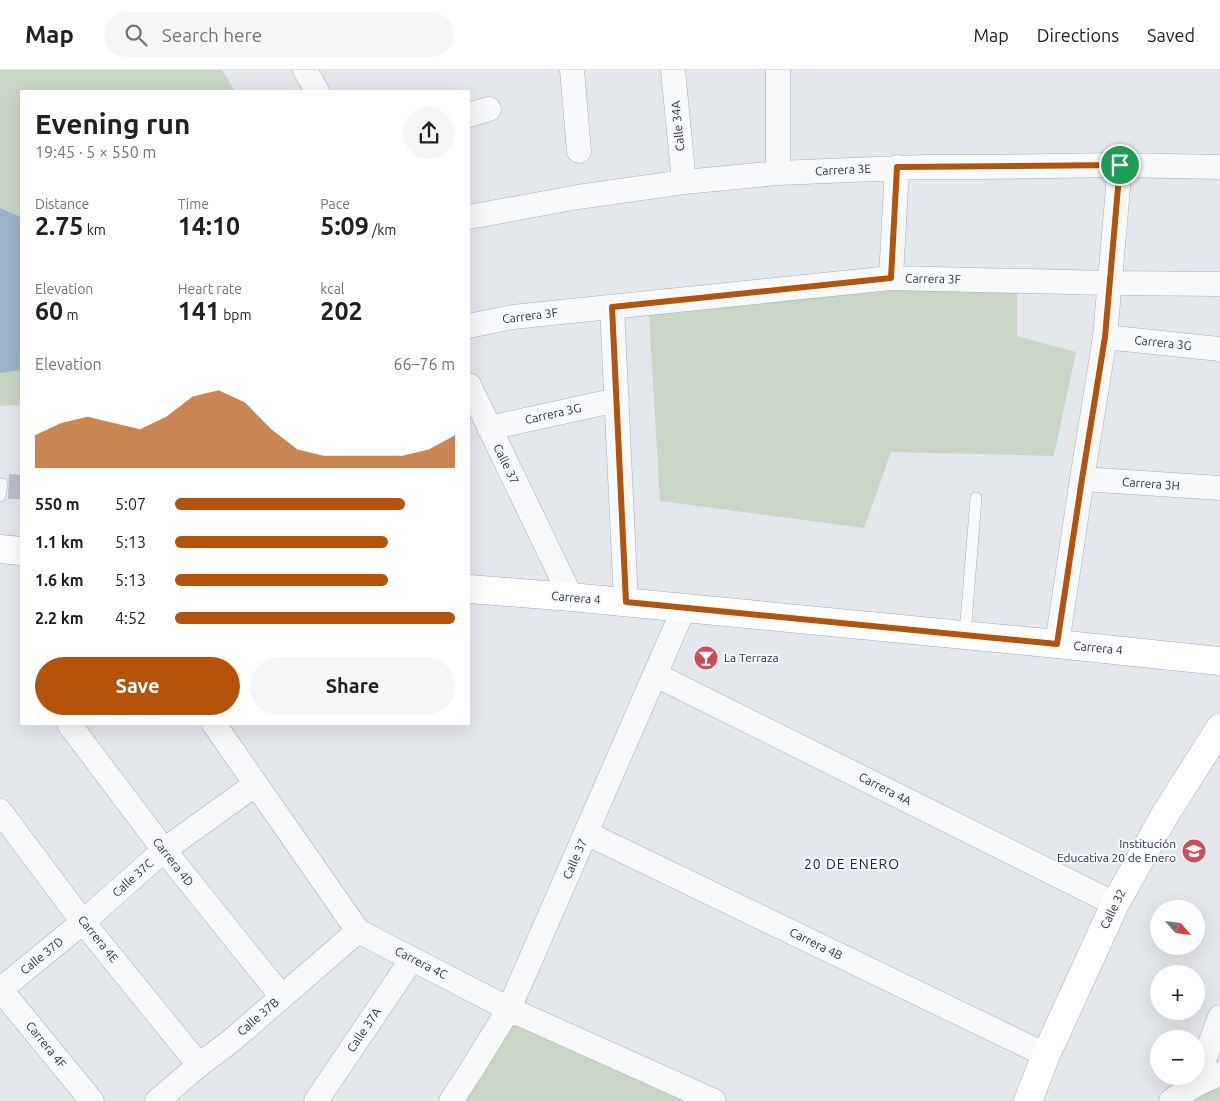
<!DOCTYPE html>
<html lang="en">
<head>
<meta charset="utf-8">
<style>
	body { margin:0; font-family:Ubuntu,sans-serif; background:#f6f6f6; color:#202124; height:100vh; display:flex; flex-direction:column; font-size:19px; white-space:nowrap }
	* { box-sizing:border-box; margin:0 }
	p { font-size:16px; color:#757577 }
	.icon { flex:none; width:28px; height:28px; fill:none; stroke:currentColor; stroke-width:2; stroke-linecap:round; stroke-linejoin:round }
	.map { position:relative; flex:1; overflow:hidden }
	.details { position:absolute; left:20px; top:20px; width:450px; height:635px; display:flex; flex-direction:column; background:#fff; border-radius:0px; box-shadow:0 5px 20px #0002 }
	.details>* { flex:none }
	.needle { width:32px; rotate:118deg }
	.controls { position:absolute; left:1150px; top:830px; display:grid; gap:10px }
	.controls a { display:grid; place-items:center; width:55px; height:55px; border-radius:50%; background:#fff; box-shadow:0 5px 20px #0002; font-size:25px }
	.pin { position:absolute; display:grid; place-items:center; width:42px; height:42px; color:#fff; margin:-21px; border:2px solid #fff; border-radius:50%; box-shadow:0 1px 5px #0007 }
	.round { display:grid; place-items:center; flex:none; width:52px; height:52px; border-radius:26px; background:#f6f6f6 }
	.headline { display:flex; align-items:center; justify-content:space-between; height:85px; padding:0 15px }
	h1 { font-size:28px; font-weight:600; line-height:38px }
	.metrics { display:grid; grid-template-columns:repeat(3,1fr); gap:8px; height:85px; padding:5px 15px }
	.metrics div { display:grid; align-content:center }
	.metrics b { font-size:25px; font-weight:600 }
	.metrics small { font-size:14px; font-weight:400 }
	.metrics p { font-size:14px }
	.chart { height:140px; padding:10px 15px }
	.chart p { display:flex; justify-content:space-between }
	.chart svg { width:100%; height:90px; margin-top:5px; fill:#b45309; opacity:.7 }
	.action { display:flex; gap:10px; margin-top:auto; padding:10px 15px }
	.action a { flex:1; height:58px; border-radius:30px; background:#b45309; color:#fff; font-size:20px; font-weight:600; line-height:58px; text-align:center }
	.action a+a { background:#f6f6f6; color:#202124 }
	ul { padding:0 15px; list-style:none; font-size:16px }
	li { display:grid; grid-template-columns:80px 60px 1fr; align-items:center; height:38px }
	li i { height:12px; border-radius:6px; background:#b45309 }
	header { display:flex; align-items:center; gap:30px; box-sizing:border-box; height:70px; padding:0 25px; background:#fff; border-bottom:1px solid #e0e0e0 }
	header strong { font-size:24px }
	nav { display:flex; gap:28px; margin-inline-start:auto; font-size:18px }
	.search { width:350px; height:45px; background:#f6f6f6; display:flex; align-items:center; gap:12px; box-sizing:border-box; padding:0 18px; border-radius:28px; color:#757577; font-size:19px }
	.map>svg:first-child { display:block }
</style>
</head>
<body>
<header>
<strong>Map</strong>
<div class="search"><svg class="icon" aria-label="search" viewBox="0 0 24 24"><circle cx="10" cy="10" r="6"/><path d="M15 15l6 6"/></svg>Search here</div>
<nav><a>Map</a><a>Directions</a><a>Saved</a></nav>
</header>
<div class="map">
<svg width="1220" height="1031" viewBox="0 0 1220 1031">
	<rect width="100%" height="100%" fill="#e4e7ec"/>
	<path fill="#c9d6c5" d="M0 0H222L235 21H21V335L0 336Z
		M892 218 1017 223V266L1076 282 1054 386 891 382 864 458 660 431 649 245Z
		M509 939 714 1031H449Z
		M1220 1016V1031H1190L1209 1020Z"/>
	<path fill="#9fb4cc" d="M0 138 21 147V300L0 303Z"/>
	<path fill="#bbc0ca" d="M9 404 21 405V429H8Z"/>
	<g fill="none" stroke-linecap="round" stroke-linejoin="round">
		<defs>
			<path id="lane" d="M0 426 2 414
				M965 565 976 428"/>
			<path id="street" d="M305 0 317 21
				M572 0 579 81
				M673 0 684 112
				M469 45 489 39
				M778 103V0
				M469 147 578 127 684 112 778 103 924 97H977L1120 95 1220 97
				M891 208 897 97
				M612 237 626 532
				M469 256 513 247 891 208 1110 213 1220 214
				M1105 267 1220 279
				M469 315 571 527
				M489 358 617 330
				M1082 409 1220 418
				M1057 574 1082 409 1105 267 1120 95
				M656 605 1115 834
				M69 654 164 780 282 927
				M214 654 358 861 509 939 714 1031
				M0 741 83 852 199 995
				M586 763 1046 985
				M0 919 92 1031
				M0 920 83 852 164 780 256 714
				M1195 1015 1220 947
				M157 1031 199 995 231 971 358 861
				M316 1031 412 889
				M451 1031 472 999 509 939 684 538
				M1171 1031 1195 1015 1220 1004"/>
			<path id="secondary" d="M1028 1031 1046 985 1115 834 1166 743 1220 658"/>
			<path id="primary" d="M0 479 21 481
				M469 519 571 527 1057 574 1220 591"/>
		</defs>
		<use href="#lane" stroke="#a9aeb7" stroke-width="12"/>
		<use href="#street" stroke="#a9aeb7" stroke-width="25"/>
		<use href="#secondary" stroke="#a9aeb7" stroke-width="29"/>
		<use href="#primary" stroke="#a3abb8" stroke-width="29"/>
		<use href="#lane" stroke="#f7f8fa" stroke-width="11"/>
		<use href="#street" stroke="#f7f8fa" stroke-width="24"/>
		<use href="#secondary" stroke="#fff" stroke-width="28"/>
		<use href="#primary" stroke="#fff" stroke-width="28"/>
	</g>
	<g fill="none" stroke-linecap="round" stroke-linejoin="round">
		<defs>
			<path id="route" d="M1120 95 1105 267 1082 409 1057 574 626 532 612 237 891 208 897 97Z"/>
		</defs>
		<use href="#route" stroke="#fff" stroke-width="10"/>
		<use href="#route" stroke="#b45309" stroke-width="6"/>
	</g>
	<defs>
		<symbol id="bar-disc" viewBox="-11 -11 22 22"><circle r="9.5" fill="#d1495b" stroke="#f4f6f9"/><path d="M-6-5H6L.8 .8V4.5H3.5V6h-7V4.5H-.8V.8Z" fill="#fff"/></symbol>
		<symbol id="school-disc" viewBox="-11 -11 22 22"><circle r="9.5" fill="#d1495b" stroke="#f4f6f9"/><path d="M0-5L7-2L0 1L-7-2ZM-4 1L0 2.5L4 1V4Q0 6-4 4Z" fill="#fff"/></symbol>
	</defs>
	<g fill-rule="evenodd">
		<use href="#bar-disc" x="692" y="574" width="28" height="28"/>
		<use href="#school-disc" x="1180" y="767" width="28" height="28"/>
	</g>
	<g text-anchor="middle" stroke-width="4" stroke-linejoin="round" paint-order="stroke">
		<g font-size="12" fill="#2b3445" stroke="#f4f6f9">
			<text transform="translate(678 56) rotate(-96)" y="4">Calle 34A</text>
			<text transform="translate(843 100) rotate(-3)" y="4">Carrera 3E</text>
			<text transform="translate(933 209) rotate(1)" y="4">Carrera 3F</text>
			<text transform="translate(530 246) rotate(-7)" y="4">Carrera 3F</text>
			<text transform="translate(1163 273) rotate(6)" y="4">Carrera 3G</text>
			<text transform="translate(553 344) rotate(-13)" y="4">Carrera 3G</text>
			<text transform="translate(506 394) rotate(64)" y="4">Calle 37</text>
			<text transform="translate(1151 414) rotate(4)" y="4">Carrera 3H</text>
			<text transform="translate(576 528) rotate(5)" y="4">Carrera 4</text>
			<text transform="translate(1098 578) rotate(6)" y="4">Carrera 4</text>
			<text transform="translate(885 719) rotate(27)" y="4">Carrera 4A</text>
			<text transform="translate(575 789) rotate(-66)" y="4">Calle 37</text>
			<text transform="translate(173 792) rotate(52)" y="4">Carrera 4D</text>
			<text transform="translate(133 808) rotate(-42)" y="4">Calle 37C</text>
			<text transform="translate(1113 839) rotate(-64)" y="4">Calle 32</text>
			<text transform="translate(98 869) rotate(51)" y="4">Carrera 4E</text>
			<text transform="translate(816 874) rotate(26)" y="4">Carrera 4B</text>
			<text transform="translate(42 886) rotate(-39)" y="4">Calle 37D</text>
			<text transform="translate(421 893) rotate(27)" y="4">Carrera 4C</text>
			<text transform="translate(258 947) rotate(-41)" y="4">Calle 37B</text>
			<text transform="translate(364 960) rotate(-56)" y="4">Calle 37A</text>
			<text transform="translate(46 975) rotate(51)" y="4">Carrera 4F</text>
		</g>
		<g font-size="12" fill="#2b3445" stroke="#f4f6f9" text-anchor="start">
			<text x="724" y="592">La Terraza</text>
			<text x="1176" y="778" text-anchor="end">Institución<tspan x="1176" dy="14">Educativa 20 de Enero</tspan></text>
		</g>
		<g font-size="14" letter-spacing="1" fill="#1d2536" stroke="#f4f6f9">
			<text x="852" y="799">20 DE ENERO</text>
		</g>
	</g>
</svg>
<div class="controls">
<a><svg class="needle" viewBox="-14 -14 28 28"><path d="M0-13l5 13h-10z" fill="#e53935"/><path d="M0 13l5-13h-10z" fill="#757577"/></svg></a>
<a>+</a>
<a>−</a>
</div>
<div class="pin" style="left:1120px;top:95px;background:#1e9e55"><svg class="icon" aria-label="arrive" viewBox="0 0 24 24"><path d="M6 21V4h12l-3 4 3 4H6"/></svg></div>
<section class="details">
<div class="headline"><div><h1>Evening run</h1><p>19:45 · 5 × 550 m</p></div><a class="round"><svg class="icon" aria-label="share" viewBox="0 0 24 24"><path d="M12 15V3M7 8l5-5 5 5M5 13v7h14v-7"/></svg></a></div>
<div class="metrics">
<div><p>Distance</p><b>2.75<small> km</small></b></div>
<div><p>Time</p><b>14:10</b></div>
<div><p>Pace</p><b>5:09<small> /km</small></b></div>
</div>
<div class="metrics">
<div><p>Elevation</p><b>60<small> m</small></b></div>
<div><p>Heart rate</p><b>141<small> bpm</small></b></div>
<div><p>kcal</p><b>202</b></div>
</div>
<div class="chart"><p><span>Elevation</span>66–76 m</p>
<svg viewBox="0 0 160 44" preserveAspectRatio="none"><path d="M0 44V28L10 22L20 19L30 22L40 25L50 19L60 9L70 6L80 12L90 25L100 35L110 38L120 38L130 38L140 38L150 35L160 28V44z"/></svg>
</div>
<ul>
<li><b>550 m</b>5:07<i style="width:82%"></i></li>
<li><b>1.1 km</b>5:13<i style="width:76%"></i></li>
<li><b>1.6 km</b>5:13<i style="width:76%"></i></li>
<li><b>2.2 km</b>4:52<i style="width:100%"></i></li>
</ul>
<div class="action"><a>Save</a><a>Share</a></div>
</section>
</div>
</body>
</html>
